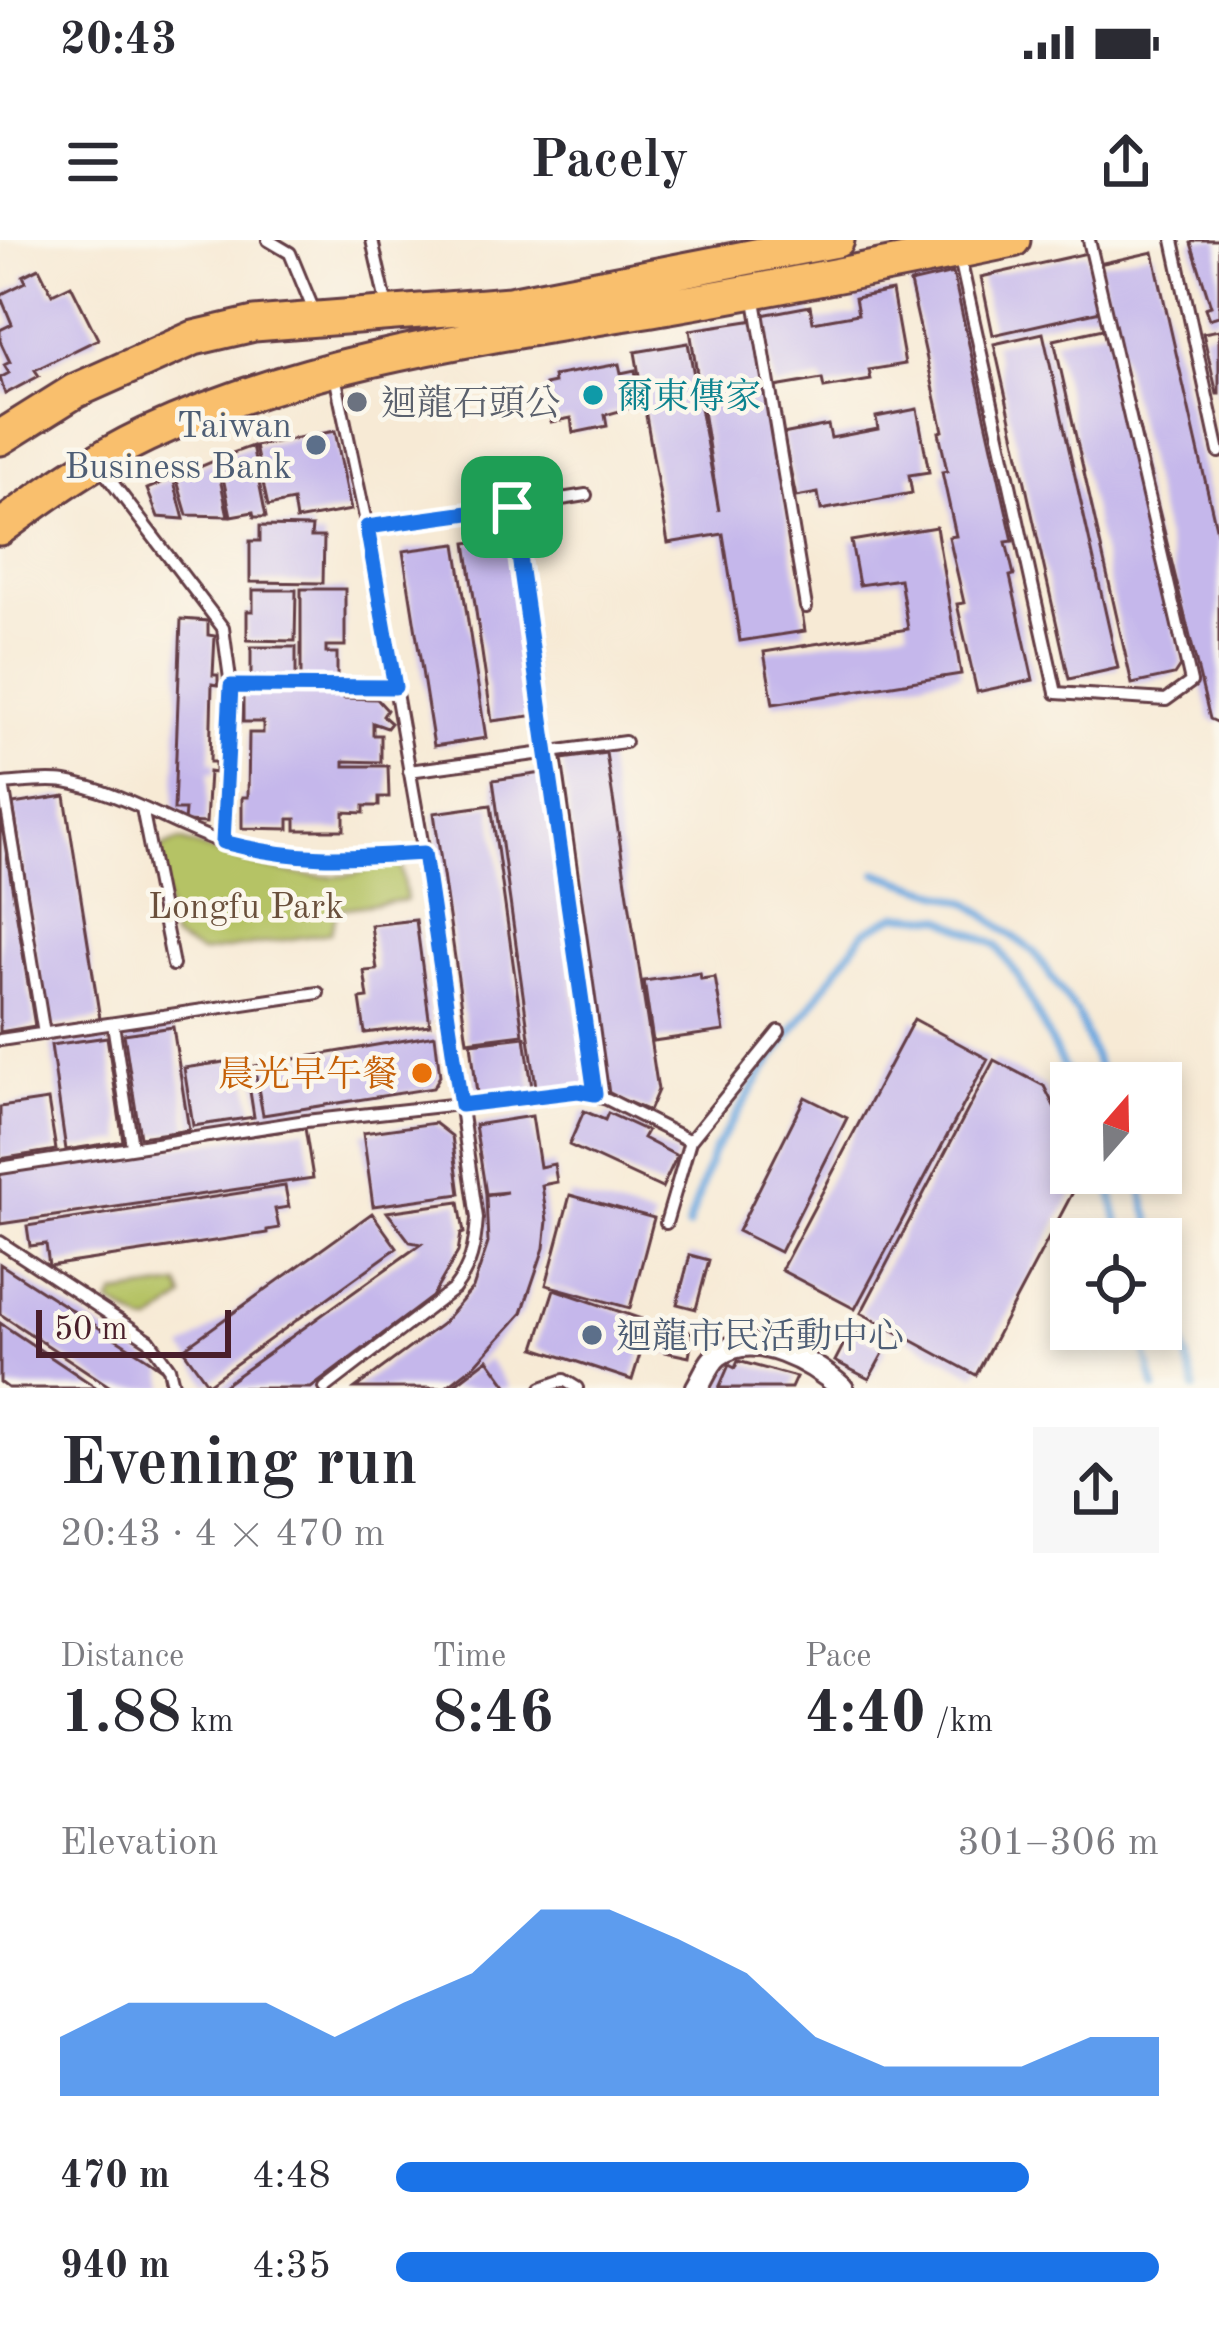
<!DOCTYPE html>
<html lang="en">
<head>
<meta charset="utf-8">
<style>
	body { margin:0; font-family:"Old Standard TT","Noto Serif TC",serif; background:#f7f7f7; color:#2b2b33; height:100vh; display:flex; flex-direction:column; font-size:45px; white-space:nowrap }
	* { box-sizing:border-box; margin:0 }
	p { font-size:39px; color:#7c7c81 }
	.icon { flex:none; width:66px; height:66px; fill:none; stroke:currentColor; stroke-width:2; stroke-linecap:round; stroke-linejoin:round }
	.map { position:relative; height:1148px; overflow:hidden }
	.panel { display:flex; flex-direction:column; background:#fff; flex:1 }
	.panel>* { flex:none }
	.needle { width:78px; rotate:20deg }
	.fabs { position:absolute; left:1050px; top:822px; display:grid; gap:24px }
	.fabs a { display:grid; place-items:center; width:132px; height:132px; border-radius:0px; background:#fff; box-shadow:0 6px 18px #0003; font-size:60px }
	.scale { position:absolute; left:36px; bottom:30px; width:195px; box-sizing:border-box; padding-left:12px; border:6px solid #4a1f2b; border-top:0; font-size:33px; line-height:42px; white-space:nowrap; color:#4a1f2b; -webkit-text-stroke:9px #fbf7ec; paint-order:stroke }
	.pin { position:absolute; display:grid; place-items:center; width:102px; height:102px; color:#fff; margin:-51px; border-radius:24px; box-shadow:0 6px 18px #0006 }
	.round { display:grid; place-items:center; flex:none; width:126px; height:126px; border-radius:0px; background:#f7f7f7 }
	.summary { display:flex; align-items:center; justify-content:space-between; height:204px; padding:0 60px }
	h1 { font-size:66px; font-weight:800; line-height:90px }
	.figures { display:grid; grid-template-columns:repeat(3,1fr); gap:18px; height:204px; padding:12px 60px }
	.figures div { display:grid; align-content:center }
	.figures b { font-size:60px; font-weight:800 }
	.figures small { font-size:33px; font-weight:400 }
	.figures p { font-size:33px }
	.chart { height:336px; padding:24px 60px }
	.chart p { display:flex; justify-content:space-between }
	.chart svg { width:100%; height:216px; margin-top:12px; fill:#1a73e8; opacity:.7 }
	ul { padding:0 60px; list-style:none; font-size:39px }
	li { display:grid; grid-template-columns:192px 144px 1fr; align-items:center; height:90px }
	li i { height:30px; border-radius:15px; background:#1a73e8 }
	.status { display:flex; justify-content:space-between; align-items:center; height:84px; padding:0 60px; background:#fff; direction:ltr }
	.status svg { height:33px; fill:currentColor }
	header { display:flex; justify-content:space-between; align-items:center; height:156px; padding:0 60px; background:#fff; font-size:54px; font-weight:800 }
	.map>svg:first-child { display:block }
</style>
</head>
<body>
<div class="status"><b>20:43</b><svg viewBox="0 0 49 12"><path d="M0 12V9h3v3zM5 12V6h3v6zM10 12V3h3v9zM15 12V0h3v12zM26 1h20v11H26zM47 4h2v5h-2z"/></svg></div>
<header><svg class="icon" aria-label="menu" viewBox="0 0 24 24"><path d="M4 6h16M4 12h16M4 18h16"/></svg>Pacely<svg class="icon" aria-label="share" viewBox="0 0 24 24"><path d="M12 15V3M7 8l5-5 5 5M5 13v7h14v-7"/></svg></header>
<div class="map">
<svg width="1219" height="1148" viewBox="0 0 1219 1148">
	<rect width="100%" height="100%" fill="#fbf7ec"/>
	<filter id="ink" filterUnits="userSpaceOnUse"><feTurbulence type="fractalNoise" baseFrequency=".00833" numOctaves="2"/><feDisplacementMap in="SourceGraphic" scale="24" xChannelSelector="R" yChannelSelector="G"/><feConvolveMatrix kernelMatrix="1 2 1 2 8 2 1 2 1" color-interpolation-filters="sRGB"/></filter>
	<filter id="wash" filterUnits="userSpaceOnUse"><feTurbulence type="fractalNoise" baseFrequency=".004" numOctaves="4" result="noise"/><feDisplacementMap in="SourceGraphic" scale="48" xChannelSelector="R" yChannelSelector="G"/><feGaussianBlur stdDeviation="2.7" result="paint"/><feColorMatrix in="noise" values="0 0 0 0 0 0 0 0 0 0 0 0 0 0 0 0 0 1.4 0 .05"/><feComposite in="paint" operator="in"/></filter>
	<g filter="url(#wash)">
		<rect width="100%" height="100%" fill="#f7ead5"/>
		<path fill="#b5c365" stroke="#807148" stroke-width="3" d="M180 600C231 618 340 660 386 619L401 627 406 660 338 669 330 693 201 713 172 698 159 617 163 607Z
			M179 1045 184 1058 152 1083H144L110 1063 116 1054Z"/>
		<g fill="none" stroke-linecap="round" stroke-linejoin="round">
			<path stroke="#6fa9df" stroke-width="8" d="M877 633 969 663 1034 712 1078 775 1104 843
				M1107 933 1122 999
				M1137 933 1155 999
				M688 987 713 912 764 831 864 692 897 675 941 678 996 705 1019 737 1071 843
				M1161 1020 1195 1148
				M1140 1089 1155 1148"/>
		</g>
		<g id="blocks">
			<path fill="#c5b7eb" d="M1195 0H1219V76L1209 79 1205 68 1211 66 1191 3Z
				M1153 12 1219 301V483L1210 479 1099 24Z
				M1087 13 1100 71 993 95 981 37Z
				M39 28 52 54 71 45 98 99 35 130 39 136 5 154 0 138 9 133 4 125 10 122 0 101V90L12 84 0 55 26 42 23 36Z
				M953 33 1013 301 1006 302 1014 335 1010 336 1033 440 977 452 957 364 964 363 949 297 956 296 942 232 947 231 939 192 943 191 910 43Z
				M892 51 905 124 869 130 871 140 824 148 822 139 775 147 762 75 810 66 813 82 858 74 855 58Z
				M755 80 805 391 740 401 723 294 668 303 635 112 688 103 719 271 690 90Z
				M1107 88 1182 423 1174 435 1132 444 1054 100Z
				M1219 90V154H1217L1203 93Z
				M1043 93 1118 428 1069 439 994 104Z
				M619 124 621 133 635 130 641 165 605 175 607 186 573 193 571 178 551 182 545 145 554 143 553 136Z
				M917 169 929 232 909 235 912 253 821 270 818 253 796 257 783 194 828 185 831 198 878 189 876 177Z
				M335 191 351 270 296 280 293 261 268 266 255 206Z
				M252 206 266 277H254L253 272 231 276 219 218Z
				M216 220 228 276 187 275 176 237Z
				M173 238 184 279 158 277 147 249Z
				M260 286 312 287 311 297H324L323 343 250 342V301H260Z
				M936 287 961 434 773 464 764 412 908 389 900 339 859 345 851 301Z
				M512 297 538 475 492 481 466 303Z
				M456 304 486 498 434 506 403 311Z
				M301 349H345V406H326V413H337V441H301Z
				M253 350H296L295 401 247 400V371H253Z
				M181 379 208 381V395L215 396 213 435H218V445L212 444 210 522H215V533L209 532 206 583 184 582 185 570H174Z
				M251 407H296V439H251Z
				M243 451 344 452V458L377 459 387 470 383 476 391 483 387 488 373 483V495H381V522L344 521V526H388L389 557H379V566H364V573L344 572V590H296V579H289V589L242 588V557H248L249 493H263V482H243Z
				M606 513 658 850 649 871 609 854 562 519Z
				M543 533 587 847 537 854 493 540Z
				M65 556 100 779 48 787 13 564Z
				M491 565 523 794 467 801 434 573Z
				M0 574 35 786 0 792Z
				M416 680 430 785 365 793 360 759 368 758 364 731 377 730 371 685Z
				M700 733 701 739 715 737 724 791 653 801 644 741Z
				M914 779 988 819 855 1069 781 1030Z
				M173 787 189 890 140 897 124 794Z
				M435 795 440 836 433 848 263 875 254 826Z
				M107 797 123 901 66 910 51 805Z
				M525 797 533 855 478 862 471 803Z
				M245 819 254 877 193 886 184 828Z
				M994 820 1044 846 1071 900V933H1083L976 1135 861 1073Z
				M805 857 847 878 780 1012 738 991Z
				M48 860 56 910 0 919V867Z
				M584 871 605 880 608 873 647 891 643 898 677 916 662 948 569 905Z
				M532 876 540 927 554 924 557 942 542 945 547 981 544 1008 522 1073 476 1124 445 1148H355L442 1084 473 1048 488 1003 486 956 507 952 486 954 475 885Z
				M435 883 452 896 460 954 373 966 363 893Z
				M305 888 313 938 0 984V933Z
				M285 946 289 967 275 969 279 988 267 990V993L49 1026 46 1004 30 1006 27 986Z
				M570 955 654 978 630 1068 546 1045Z
				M459 962 464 993 461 994 458 1012 432 1057 311 1148H220L421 1004 410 1002 387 972Z
				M372 973 397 1008 208 1144 183 1109Z
				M690 1015 709 1020 696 1069 677 1064Z
				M0 1024 149 1120 163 1130 166 1148H112L0 1074Z
				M554 1049 650 1082 632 1140 535 1108Z
				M0 1083 97 1148H8L0 1142Z
				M670 1088 693 1093 689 1117 665 1112Z
				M851 1090 886 1108 869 1139 835 1121Z
				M488 1119 509 1148H450Z
				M738 1121 796 1137 791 1148H719L729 1125 735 1128Z"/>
		</g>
	</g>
	<g filter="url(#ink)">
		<use href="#blocks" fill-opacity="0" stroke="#643d44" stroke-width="3"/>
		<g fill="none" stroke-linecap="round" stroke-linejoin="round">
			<defs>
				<path id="lane" d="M268 0 290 13 316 76
					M372 0 387 67
					M1173 0 1219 212
					M959 14 1056 453 1166 460 1191 442 1089 0
					M754 54 806 367
					M101 228 223 388 231 446 222 603
					M512 267 586 255
					M367 287 512 267 595 854
					M231 446 395 447
					M409 531 625 502
					M0 544C20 543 45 539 65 542 119 551 170 584 221 602 288 625 356 617 424 613
					M3 544 44 794
					M142 568 173 725
					M113 784 132 906
					M0 800 318 753
					M0 928 306 881 578 851 607 859 690 901 779 791
					M666 983 690 901
					M0 1002 149 1100 169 1128 174 1148
					M325 1148 454 1049C471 1027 475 1006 477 978L424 613 367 287 334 131
					M542 1148 564 1140 577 1148"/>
				<path id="street" d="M697 1148C703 1138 709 1122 718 1115 755 1088 813 1122 842 1148"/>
				<path id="primary" d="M0 198 75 151 194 98 254 84 510 64 837 0
					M0 288C46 254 93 220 146 195 309 119 488 96 664 67 781 47 897 24 1013 0"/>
			</defs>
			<use href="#lane" stroke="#643d44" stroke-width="16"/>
			<use href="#street" stroke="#643d44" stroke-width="27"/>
			<use href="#primary" stroke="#643d44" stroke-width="39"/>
			<use href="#lane" stroke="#fff" stroke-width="10"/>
			<use href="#street" stroke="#fff" stroke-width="21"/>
			<use href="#primary" stroke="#f9bf6d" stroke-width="33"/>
		</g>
	</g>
	<g fill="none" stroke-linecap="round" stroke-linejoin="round" filter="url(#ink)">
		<defs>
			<path id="route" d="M512 267 595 854 578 851 461 865 424 613C346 618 300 622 223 602L231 446 395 447 367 287Z"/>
		</defs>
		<use href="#route" stroke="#fff" stroke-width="24"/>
		<use href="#route" stroke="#1a73e8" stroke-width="15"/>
	</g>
	<circle fill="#0f9aa8" stroke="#fbf7ec" stroke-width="4.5" cx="593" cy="155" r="12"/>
	<circle fill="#6b7280" stroke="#fbf7ec" stroke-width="4.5" cx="357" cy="162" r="12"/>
	<g fill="#5c6f8a" stroke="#fbf7ec" stroke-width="4.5">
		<circle cx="316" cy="205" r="12"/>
		<circle cx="592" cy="1095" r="12"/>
	</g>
	<circle fill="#e8710a" stroke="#fbf7ec" stroke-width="4.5" cx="422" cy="833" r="12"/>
	<g text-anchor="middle" stroke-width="9" stroke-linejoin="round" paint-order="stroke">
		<g font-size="36" fill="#0d838f" stroke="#fbf7ec" text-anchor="start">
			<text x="617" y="168">爾東傳家</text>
		</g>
		<g font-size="36" fill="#5b616d" stroke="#fbf7ec" text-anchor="start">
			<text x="381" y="175">迴龍石頭公</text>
		</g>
		<g font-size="36" fill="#4e5e75" stroke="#fbf7ec" text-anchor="end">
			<text x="292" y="197">Taiwan<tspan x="292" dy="41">Business Bank</tspan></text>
			<text x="616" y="1108" text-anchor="start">迴龍市民活動中心</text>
		</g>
		<g font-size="36" fill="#6a503c" stroke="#fbf7ec">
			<text x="246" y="678">Longfu Park</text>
		</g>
		<g font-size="36" fill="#c56008" stroke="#fbf7ec" text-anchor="end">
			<text x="398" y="846">晨光早午餐</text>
		</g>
	</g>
</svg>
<div class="fabs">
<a><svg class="needle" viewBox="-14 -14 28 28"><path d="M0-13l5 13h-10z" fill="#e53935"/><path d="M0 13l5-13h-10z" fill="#7c7c81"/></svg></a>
<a><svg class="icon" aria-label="locate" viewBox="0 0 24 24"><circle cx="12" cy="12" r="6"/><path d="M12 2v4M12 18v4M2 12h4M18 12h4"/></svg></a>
</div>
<div class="scale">50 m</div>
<div class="pin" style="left:512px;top:267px;background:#1e9e55"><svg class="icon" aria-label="arrive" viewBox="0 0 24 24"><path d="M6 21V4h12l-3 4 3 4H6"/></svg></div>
</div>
<section class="panel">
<div class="summary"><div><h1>Evening run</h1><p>20:43 · 4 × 470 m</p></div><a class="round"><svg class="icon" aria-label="share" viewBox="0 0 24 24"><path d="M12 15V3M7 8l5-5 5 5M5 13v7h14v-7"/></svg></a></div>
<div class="figures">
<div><p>Distance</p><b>1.88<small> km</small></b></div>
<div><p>Time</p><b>8:46</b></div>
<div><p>Pace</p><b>4:40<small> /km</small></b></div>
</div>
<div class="chart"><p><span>Elevation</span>301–306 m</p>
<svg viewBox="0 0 160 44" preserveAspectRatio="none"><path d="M0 44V32L10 25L20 25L30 25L40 32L50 25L60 19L70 6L80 6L90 12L100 19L110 32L120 38L130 38L140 38L150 32L160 32V44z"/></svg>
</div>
<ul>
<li><b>470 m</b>4:48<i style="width:83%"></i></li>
<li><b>940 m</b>4:35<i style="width:100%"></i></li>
</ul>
</section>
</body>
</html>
